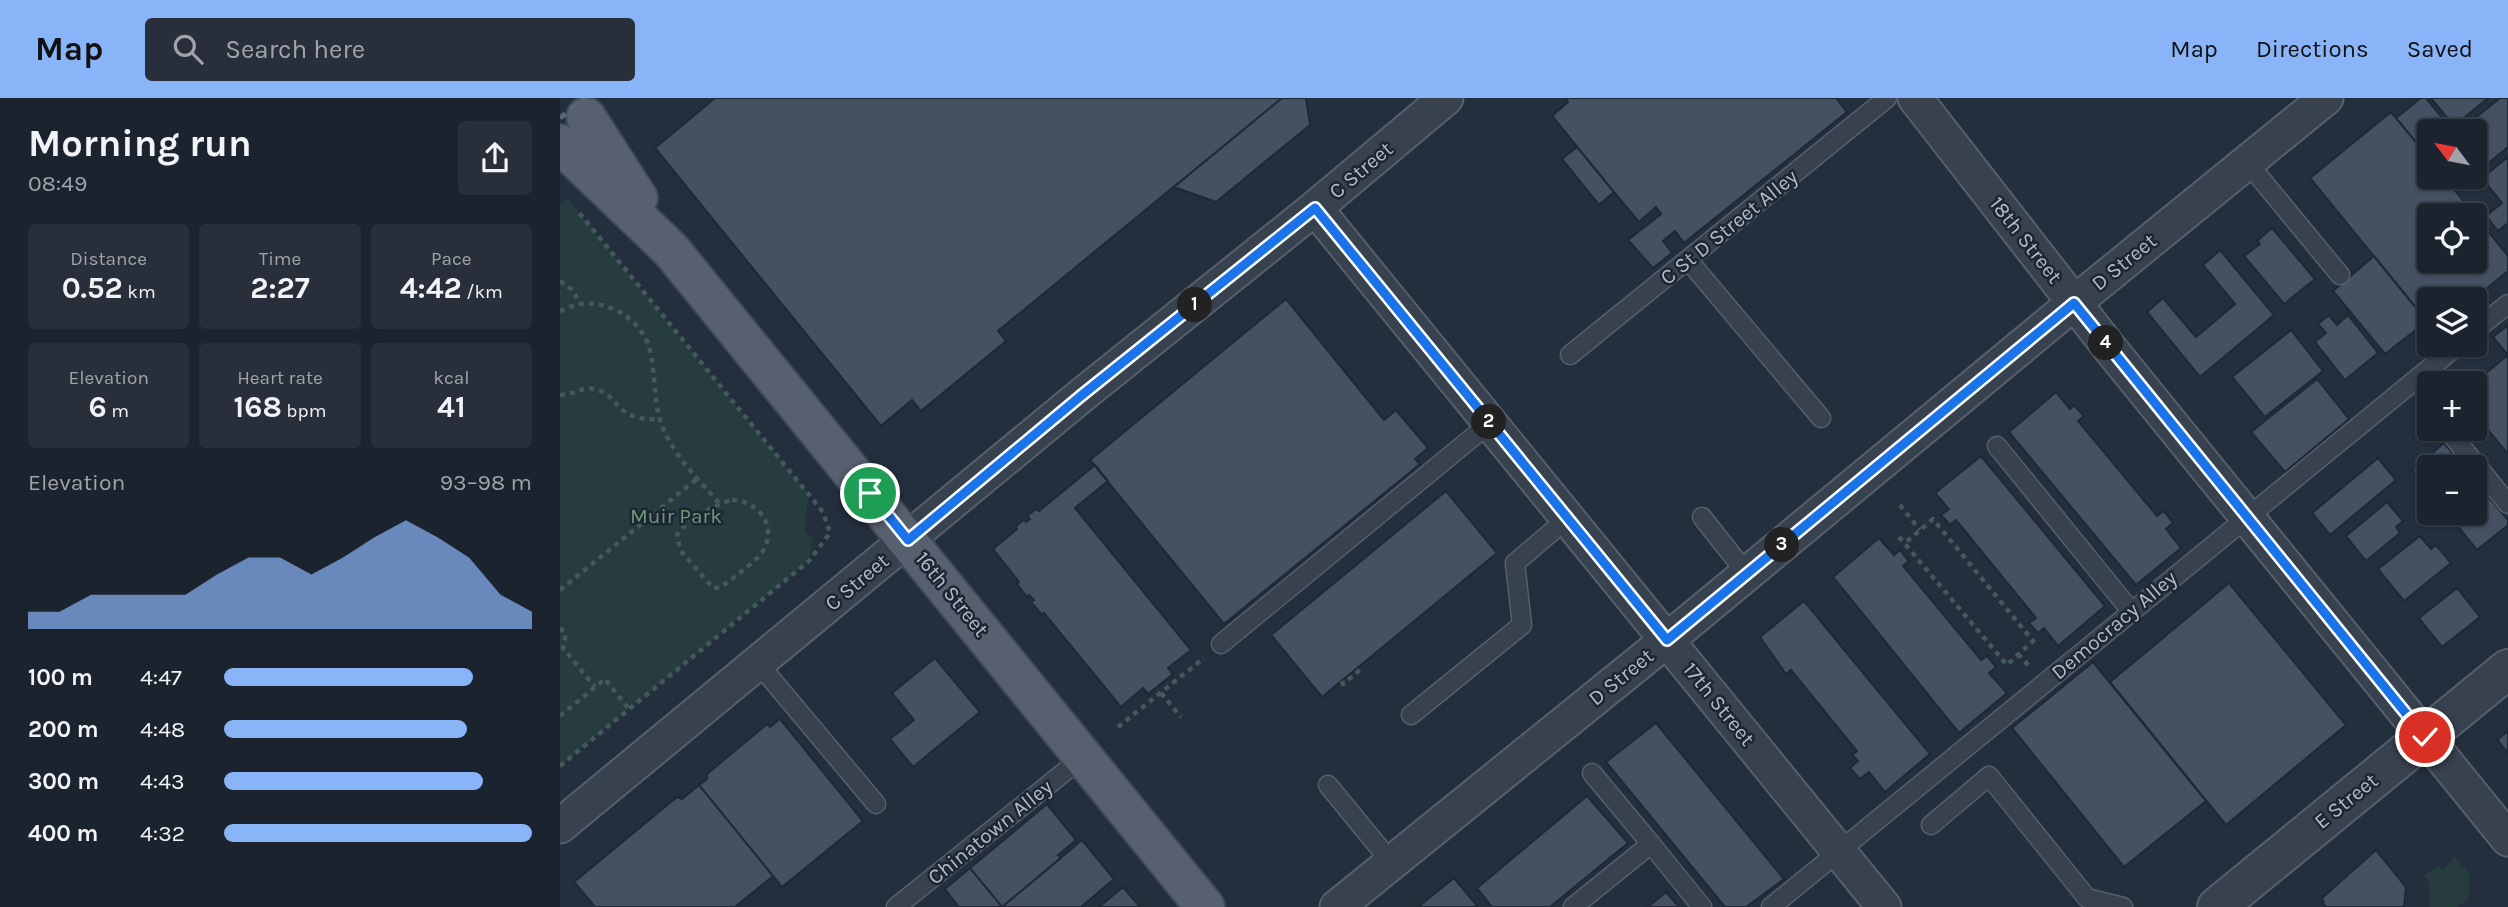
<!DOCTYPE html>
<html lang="en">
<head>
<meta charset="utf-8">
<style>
	body { margin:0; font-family:Karla,sans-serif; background:#282f3a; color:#f1f3f6; height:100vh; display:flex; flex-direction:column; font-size:26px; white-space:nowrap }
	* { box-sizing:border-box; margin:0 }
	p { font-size:23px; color:#a0a4aa }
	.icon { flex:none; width:38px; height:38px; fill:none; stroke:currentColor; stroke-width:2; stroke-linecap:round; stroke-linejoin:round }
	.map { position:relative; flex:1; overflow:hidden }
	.details { display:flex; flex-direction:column; background:#1b232e; width:560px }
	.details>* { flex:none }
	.needle { width:46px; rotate:302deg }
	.fabs { position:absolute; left:1857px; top:21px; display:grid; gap:14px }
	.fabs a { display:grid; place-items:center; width:70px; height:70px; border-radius:7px; background:#1b232e; box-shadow:0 2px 5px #0004,0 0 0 2px #39404a; font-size:35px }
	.pin { position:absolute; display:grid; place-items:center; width:60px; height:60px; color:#fff; margin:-30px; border:4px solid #fff; border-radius:50%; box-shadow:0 2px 7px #0007 }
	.km { position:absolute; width:35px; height:35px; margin:-18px; border-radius:50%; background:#222; color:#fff; font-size:19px; line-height:35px; text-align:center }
	.round { display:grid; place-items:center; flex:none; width:74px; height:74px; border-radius:7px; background:#282f3a }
	.headline { display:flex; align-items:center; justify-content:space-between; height:119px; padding:0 28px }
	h1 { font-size:38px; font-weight:700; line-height:52px }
	.stats { display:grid; grid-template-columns:repeat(3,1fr); gap:10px; height:119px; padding:7px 28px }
	.stats div { display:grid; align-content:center; border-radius:7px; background:#282f3a; text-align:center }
	.stats b { font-size:30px; font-weight:700 }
	.stats small { font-size:19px; font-weight:400 }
	.stats p { font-size:19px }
	.chart { height:196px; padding:14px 28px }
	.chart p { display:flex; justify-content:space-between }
	.chart svg { width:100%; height:126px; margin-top:7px; fill:#8ab4f8; opacity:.7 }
	ul { padding:0 28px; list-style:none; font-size:23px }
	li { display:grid; grid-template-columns:112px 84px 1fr; align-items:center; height:52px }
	li i { height:18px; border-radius:9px; background:#8ab4f8 }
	header { display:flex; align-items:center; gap:42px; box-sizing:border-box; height:98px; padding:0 35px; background:#8ab4f8; color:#111 }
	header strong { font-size:33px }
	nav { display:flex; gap:38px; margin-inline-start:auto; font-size:24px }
	.search { width:490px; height:63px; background:#282f3a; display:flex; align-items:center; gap:18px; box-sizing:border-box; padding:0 24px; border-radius:7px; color:#a0a4aa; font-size:26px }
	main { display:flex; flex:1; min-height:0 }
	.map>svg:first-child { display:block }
</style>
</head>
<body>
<header>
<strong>Map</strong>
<div class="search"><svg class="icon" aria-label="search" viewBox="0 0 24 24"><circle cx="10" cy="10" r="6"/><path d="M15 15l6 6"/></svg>Search here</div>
<nav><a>Map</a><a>Directions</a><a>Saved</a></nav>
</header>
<main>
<section class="details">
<div class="headline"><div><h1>Morning run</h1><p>08:49</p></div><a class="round"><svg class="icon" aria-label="share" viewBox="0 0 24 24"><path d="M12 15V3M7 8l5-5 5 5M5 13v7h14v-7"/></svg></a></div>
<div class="stats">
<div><p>Distance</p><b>0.52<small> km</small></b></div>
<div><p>Time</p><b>2:27</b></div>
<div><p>Pace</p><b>4:42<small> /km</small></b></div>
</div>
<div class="stats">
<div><p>Elevation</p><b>6<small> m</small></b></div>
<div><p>Heart rate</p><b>168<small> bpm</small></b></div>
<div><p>kcal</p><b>41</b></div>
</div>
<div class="chart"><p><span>Elevation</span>93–98 m</p>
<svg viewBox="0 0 160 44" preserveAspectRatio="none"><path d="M0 44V38L10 38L20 32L30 32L40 32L50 32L60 25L70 19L80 19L90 25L100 19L110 12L120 6L130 12L140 19L150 32L160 38V44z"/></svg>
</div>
<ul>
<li><b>100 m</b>4:47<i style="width:81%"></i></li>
<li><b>200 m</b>4:48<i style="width:79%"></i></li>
<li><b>300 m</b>4:43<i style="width:84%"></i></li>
<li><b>400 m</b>4:32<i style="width:100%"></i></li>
</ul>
</section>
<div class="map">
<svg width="1948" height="809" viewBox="0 0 1948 809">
	<rect width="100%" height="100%" fill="#242f3e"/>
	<path fill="#263c3f" d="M7 100 248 396 245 434 253 440 249 463 0 668V106Z
		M1895 759 1909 775V801L1898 809H1869V783L1864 778 1878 767 1883 772Z"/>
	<path fill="#455162" stroke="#1f2835" stroke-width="2" fill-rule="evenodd" d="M155 0H722L438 233 446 243 361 313 352 302 321 328 95 50Z
		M722 0H746L750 27 656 104 614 89Z
		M1005 0H1276L1287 14 1124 145 1115 133 1103 143 1112 155 1093 170 1068 142 1101 116 1096 109 1079 124 1054 94 992 18 1008 4Z
		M1861 0H1866L1893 33H1869V60L1836 20Z
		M1871 0H1928L1894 28Z
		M1940 0H1948V49L1925 68 1914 55V33H1899Z
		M1831 14 1869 60V79H1884L1948 158V173L1914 201H1869V226L1750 80ZM1869 117H1914V163H1869Z
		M1017 49 1054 94 1039 107 1002 61Z
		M1948 59V125L1938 133 1926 118 1942 105 1922 80Z
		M1712 130 1755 181 1724 206 1684 158 1700 146 1697 143Z
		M1660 152 1714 217 1640 279 1587 214 1603 200 1636 239 1675 206 1643 167Z
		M1814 158 1867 223 1825 256 1773 193Z
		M726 201 824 322 836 312 868 350 855 361 860 366 664 526 530 362Z
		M1769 217 1777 227 1788 217 1818 255 1785 282 1755 244 1766 235 1758 226Z
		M1948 227V356L1914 315V285L1948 257 1933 239Z
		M1731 232 1763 273 1705 319 1672 279Z
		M1757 281 1789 321 1725 374 1691 334Z
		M1496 294 1510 311 1514 307 1524 318 1518 323 1597 418 1604 413 1613 425 1606 431 1621 450 1576 487 1449 334Z
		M1884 345 1904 369H1869V393L1852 372Z
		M1421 358 1545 508 1498 548 1484 530 1478 535 1469 525 1476 520 1396 422 1390 427 1381 417 1389 411 1375 395Z
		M1818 360 1836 382 1770 437 1752 415Z
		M535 367 548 383 515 410 631 552 608 570 613 576 588 596 583 590 561 609 484 515 482 517 471 504 474 502 469 497 467 499 457 486 459 484 433 451 457 431 455 429 463 422 466 424 470 421 467 418 476 411 479 413Z
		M1914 382 1948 422V427L1917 452 1887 415H1914Z
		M886 393 937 455 762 599 711 537Z
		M1827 404 1843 423 1836 429 1840 435 1806 463 1786 438Z
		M1860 438 1871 451 1876 447 1891 465 1844 503 1818 471Z
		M1319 440 1334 457 1340 452 1349 463 1343 468 1421 562 1427 558 1436 569 1429 575 1447 595 1399 635 1273 479Z
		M1669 485 1786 627 1666 727 1550 584Z
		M1897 490 1920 519 1882 549 1859 520Z
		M1244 503 1370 656 1325 694 1309 674 1300 681 1290 670 1298 663 1292 657 1297 653 1231 572 1226 576 1200 539Z
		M375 560 420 614 353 669 330 641 354 622 332 595Z
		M1533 564 1646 703 1564 769 1452 630Z
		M220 621 303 723 222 789 139 687 147 681V676L207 626 210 629Z
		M1096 625 1224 781 1186 809H1165L1046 664Z
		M1948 633V655L1937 642Z
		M139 687 213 778 175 809H35L14 784 117 699 122 701Z
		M1027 698 1068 745 990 809H932L917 790Z
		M487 706 516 742 498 757 501 760 442 809 410 770Z
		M522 742 554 781 521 809H442Z
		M1816 752 1846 789 1844 809H1765L1762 800Z
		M410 770 442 809H399L385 791Z
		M894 780 918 809H858Z
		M563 789 580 809H539Z
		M1106 794 1119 809H1088Z"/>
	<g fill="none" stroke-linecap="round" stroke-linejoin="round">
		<defs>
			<path id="service" d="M1687 64 1780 177
				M1128 162 1261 320
				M1914 233 1948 206
				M1010 257 1327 0
				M1867 306 1869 309
				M1887 331 1948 406
				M1437 348 1571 513
				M1142 419 1187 476
				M661 546 930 325
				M198 565 316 706
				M851 617 962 527 955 465 1008 420
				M1032 675 1091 746
				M768 687 831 764
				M1371 727 1429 678 1527 800 1563 809
				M336 809 523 659
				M1013 809 1091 746 1142 809
				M1211 809 1898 247"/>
			<path id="minor" d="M1355 0 1548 248 1948 741
				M755 110 1324 809
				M0 728 522 297 755 110 886 0
				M777 809 1107 542 1514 205 1766 0"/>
			<path id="tertiary" d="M1657 809 1948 571"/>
			<path id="primary" d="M26 19 78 100
				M0 46 111 152 645 809"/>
		</defs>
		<use href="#service" stroke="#565f6c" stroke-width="21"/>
		<use href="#minor" stroke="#565f6c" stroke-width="37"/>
		<use href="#tertiary" stroke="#565f6c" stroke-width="42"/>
		<use href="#primary" stroke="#414a57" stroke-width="42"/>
		<path stroke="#44595c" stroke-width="4.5" stroke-dasharray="5 5" stroke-linecap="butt" d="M0 183 11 191 21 206
			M0 213C6 211 14 207 20 206 51 202 84 224 90 253 96 278 93 303 102 328 114 358 139 382 160 406
			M0 297C14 297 24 287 38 292 52 296 56 309 68 316 78 321 90 321 101 322
			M172 402C196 403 216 424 205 449 200 460 187 469 177 477 169 483 163 490 153 490L120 452 117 437C123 424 158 405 172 402Z
			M1340 407 1360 432
			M1339 439 1447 567 1473 543 1373 421 1345 445
			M0 492 138 380
			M0 530 6 536 3 550 35 589
			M1458 556 1469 568
			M782 583 783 586 801 571
			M601 595 621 619
			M0 618 45 581 69 611
			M558 629 644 560
			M0 668 249 463 270 435 263 414 17 112"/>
		<use href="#service" stroke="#38414e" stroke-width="18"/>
		<use href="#minor" stroke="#38414e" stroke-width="33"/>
		<use href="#tertiary" stroke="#38414e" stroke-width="38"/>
		<use href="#primary" stroke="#56606e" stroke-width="38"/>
		<path stroke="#5a6575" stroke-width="5" stroke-dasharray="7 7" stroke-linecap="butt" d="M0 20 25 0"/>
	</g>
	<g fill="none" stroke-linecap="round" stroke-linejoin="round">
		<defs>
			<path id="route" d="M310 395 348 442 522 297 755 110 1107 542 1514 205 1865 639"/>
		</defs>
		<use href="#route" stroke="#fff" stroke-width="14"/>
		<use href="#route" stroke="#1a73e8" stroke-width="9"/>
	</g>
	<g text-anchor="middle" stroke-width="5" stroke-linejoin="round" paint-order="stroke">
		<g font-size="21" fill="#b4bcc9" stroke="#1d2633">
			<text transform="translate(801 72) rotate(-40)" y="7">C Street</text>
			<text transform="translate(1169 129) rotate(-39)" y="7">C St D Street Alley</text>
			<text transform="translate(1466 142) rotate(52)" y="7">18th Street</text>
			<text transform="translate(1564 164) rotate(-39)" y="7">D Street</text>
			<text transform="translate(297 484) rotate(-40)" y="7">C Street</text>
			<text transform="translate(392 496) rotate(51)" y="7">16th Street</text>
			<text transform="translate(1554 527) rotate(-40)" y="7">Democracy Alley</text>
			<text transform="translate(1061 579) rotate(-39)" y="7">D Street</text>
			<text transform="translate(1159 606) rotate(51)" y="7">17th Street</text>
			<text transform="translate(1786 703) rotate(-39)" y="7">E Street</text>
			<text transform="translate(430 734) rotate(-39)" y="7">Chinatown Alley</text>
		</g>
		<g font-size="21" fill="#6b9a76" stroke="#1d2633">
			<text x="116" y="425">Muir Park</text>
		</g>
	</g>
</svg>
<div class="fabs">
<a><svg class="needle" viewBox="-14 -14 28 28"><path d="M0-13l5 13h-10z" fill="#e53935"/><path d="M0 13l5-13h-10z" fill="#a0a4aa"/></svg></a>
<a><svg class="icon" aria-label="locate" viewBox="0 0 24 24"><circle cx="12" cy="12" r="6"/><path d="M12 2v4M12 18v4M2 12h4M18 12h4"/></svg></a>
<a><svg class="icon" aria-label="layers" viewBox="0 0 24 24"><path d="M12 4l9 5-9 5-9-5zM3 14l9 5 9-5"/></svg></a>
<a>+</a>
<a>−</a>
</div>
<div class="pin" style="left:310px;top:395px;background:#1e9e55"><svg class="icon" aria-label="arrive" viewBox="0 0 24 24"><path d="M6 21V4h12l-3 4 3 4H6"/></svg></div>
<div class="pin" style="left:1865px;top:639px;background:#d93025"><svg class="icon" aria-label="check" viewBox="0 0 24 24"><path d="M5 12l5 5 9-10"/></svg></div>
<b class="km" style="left:635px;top:207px">1</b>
<b class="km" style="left:929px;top:324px">2</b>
<b class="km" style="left:1222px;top:447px">3</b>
<b class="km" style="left:1546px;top:245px">4</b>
</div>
</main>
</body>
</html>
